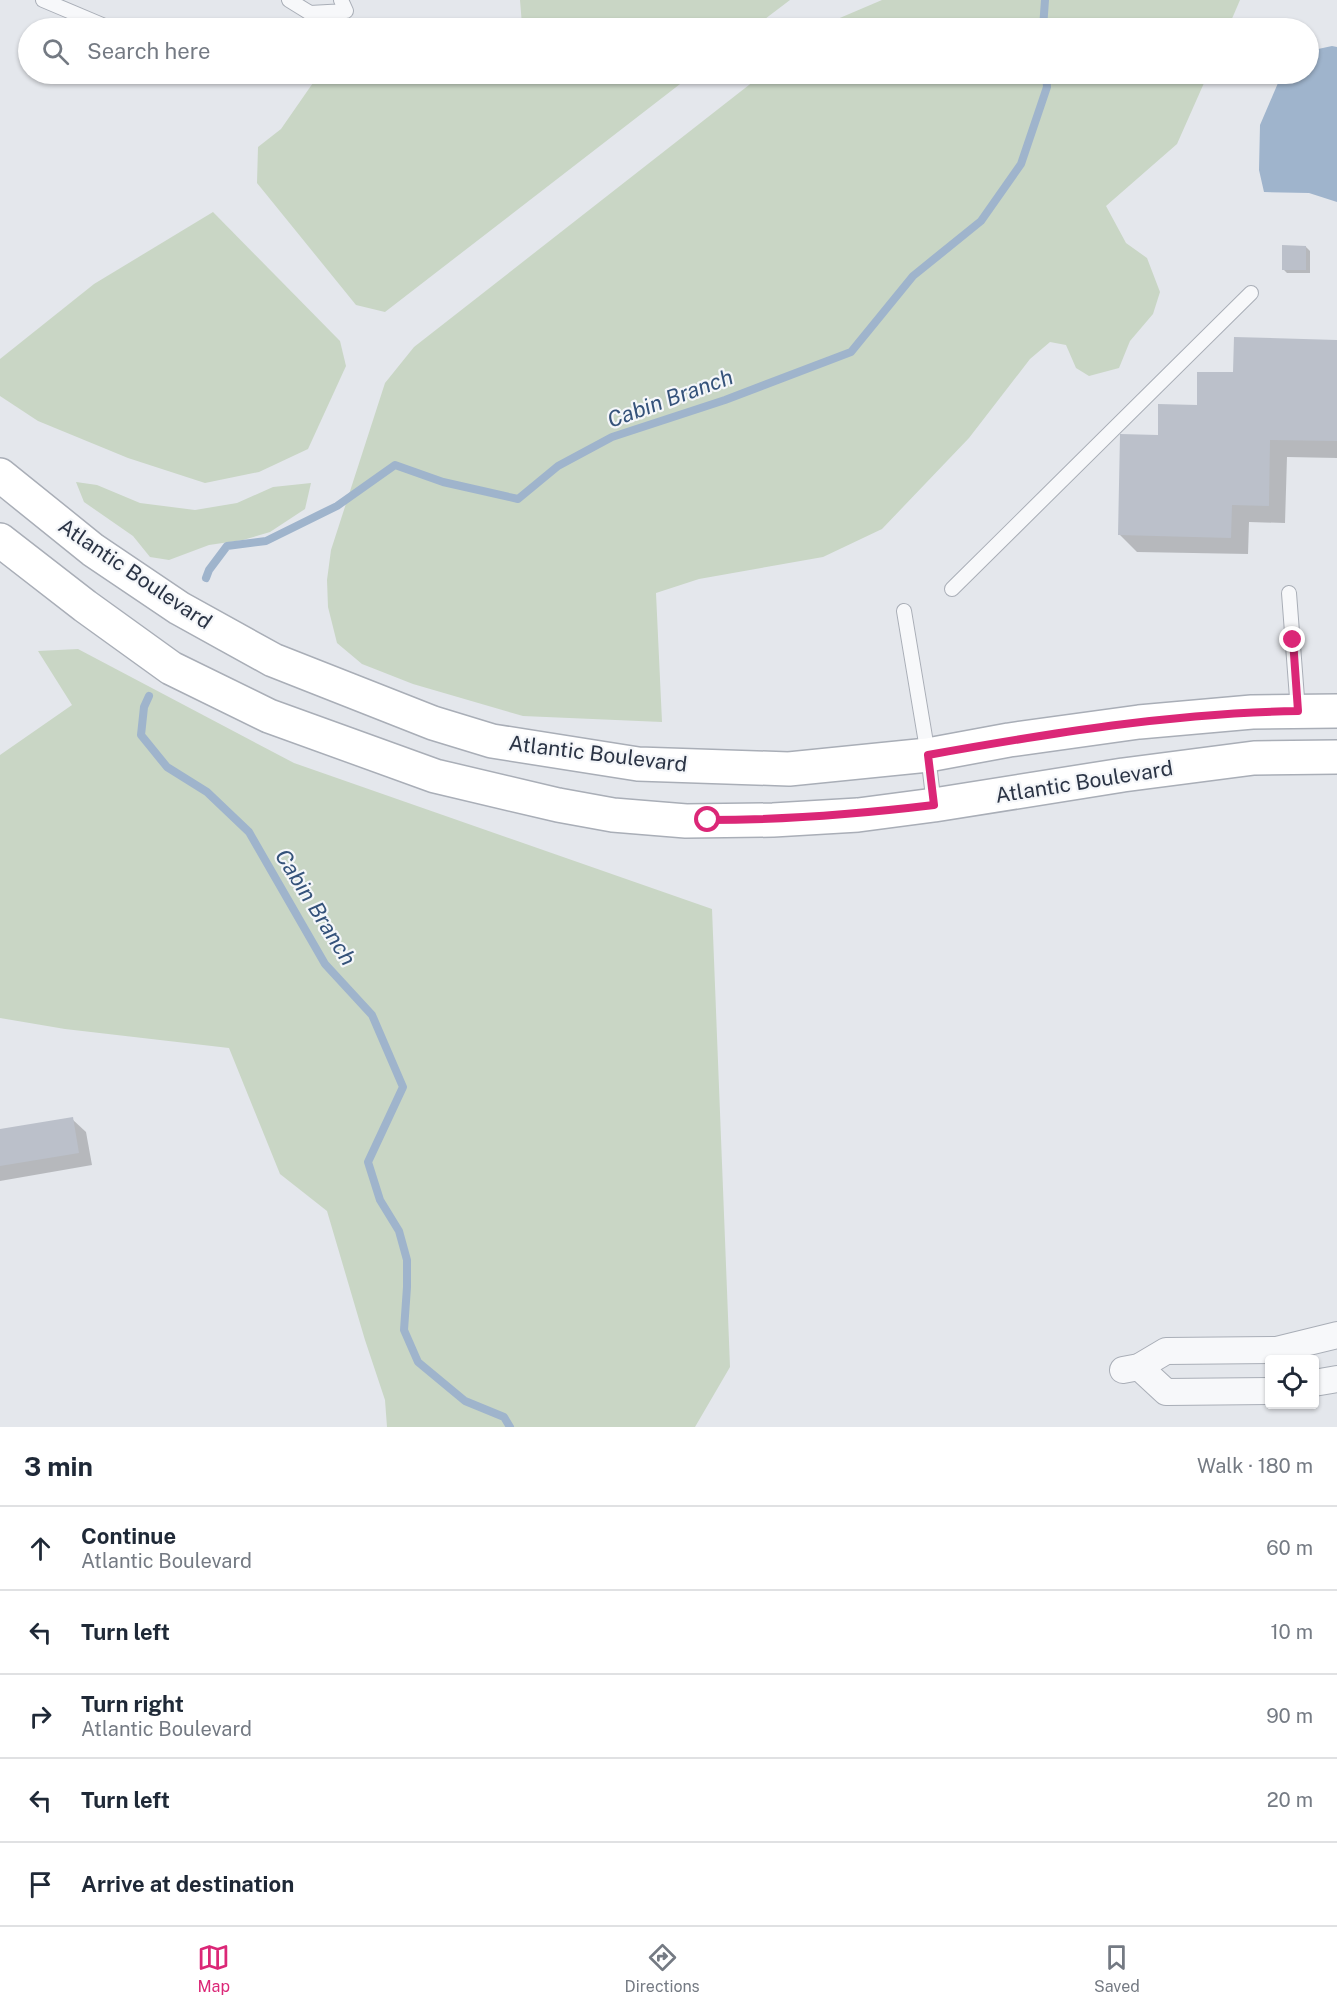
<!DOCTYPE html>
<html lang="en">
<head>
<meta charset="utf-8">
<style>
	body { margin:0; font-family:"Public Sans",sans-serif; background:#f2f2f3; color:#1f2937 }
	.controls { position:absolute; right:18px; bottom:18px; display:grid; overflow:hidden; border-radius:6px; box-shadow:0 2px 4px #0004 }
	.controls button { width:54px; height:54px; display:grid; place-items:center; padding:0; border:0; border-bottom:2px solid #e0e1e3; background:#fff; color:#1f2937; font:30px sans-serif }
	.stop { position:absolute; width:18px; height:18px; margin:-14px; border:4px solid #db2777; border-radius:50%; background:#fff }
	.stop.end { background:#db2777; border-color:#fff; box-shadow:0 2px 6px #0008 }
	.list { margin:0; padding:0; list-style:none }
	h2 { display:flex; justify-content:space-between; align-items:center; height:78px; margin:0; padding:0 24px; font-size:26px }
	h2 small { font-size:20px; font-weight:400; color:#747a83 }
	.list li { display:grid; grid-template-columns:39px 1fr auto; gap:18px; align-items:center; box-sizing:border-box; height:84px; padding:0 24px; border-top:2px solid #e0e1e3 }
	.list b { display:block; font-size:22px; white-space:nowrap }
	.list p { margin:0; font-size:20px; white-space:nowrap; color:#747a83 }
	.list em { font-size:20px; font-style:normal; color:#747a83 }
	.icon { flex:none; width:33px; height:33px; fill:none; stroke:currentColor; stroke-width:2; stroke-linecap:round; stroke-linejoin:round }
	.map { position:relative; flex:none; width:1337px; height:1427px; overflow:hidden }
	.search { position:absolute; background:#fff; box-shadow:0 2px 4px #0004; left:18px; right:18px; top:18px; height:66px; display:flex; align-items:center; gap:15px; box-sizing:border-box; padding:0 21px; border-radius:33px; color:#747a83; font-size:22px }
	.sheet { height:498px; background:#fff }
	nav { display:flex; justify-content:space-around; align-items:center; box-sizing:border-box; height:84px; border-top:2px solid #e0e1e3; background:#fff; font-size:16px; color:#747a83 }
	nav a { display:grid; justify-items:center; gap:3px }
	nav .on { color:#db2777 }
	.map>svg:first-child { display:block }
</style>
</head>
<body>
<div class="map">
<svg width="1337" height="1427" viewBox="0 0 1337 1427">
	<rect width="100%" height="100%" fill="#e4e7ec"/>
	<g fill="#c9d6c5">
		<path d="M520 0H790L753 28H520L522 25Z"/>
		<path d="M882 0H1240L1228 28H821L828 23Z"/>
		<path d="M343 74H693L385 312 356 305 257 183 258 147 281 129 315 80Z"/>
		<path d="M763 74H1208L1177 144 1106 206 1126 243 1147 258 1160 292 1153 314 1130 341 1119 368 1089 376 1076 368 1066 345 1050 342 1030 359 969 438 882 529 823 557 699 579 656 593 662 722 523 716 413 684 362 664 337 643 328 607 327 580 331 550 385 383 414 347Z"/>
		<path d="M213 212 340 341 346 366 308 449 259 472 205 483 128 458 38 421 0 396V359L94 284Z"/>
		<path d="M76 482 97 485 140 503 195 510 237 503 273 487 311 483 305 509 270 532 243 540 209 545 169 560 150 557 133 536 84 502Z"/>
		<path d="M78 649 294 763 712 909 730 1367 695 1427H387L385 1400 365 1340 327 1211 280 1174 229 1048 65 1029 0 1018V755L72 705 38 651Z"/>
	</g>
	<path fill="#9fb4cc" d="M1332 46 1337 47V202L1309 193 1264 192 1259 170 1260 125 1281 76 1283 74H1308L1309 51Z"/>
	<g fill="#0003">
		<path d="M1306 247 1310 251V273H1287L1283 269Z"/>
		<path d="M1337 341V458L1287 457 1285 523 1249 522 1248 554 1137 552 1120 535 1159 436 1198 406 1235 374Z"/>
		<path d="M72 1119 86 1132 92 1165 0 1181V1131Z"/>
	</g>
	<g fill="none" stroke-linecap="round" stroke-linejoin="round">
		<g stroke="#9fb4cc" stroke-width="8">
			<path d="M1043 28 1045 0"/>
			<path d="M206 578 209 570 227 546 266 541 337 506 395 465 443 482 518 499 558 466 612 437 725 400 851 352 913 276 981 221 1021 164 1047 87 1046 74"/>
			<path d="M149 696 144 707 141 735 167 767 207 792 249 832 325 964 372 1015 403 1087 368 1162 380 1200 399 1231 407 1260V1287L404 1330 418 1362 465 1401 504 1417 510 1427"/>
		</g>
	</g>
	<g fill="#bbc0ca">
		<path d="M1282 245 1306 246V270H1282Z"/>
		<path d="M1234 337 1337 340V441L1270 440 1269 506 1232 505 1231 538 1118 535 1120 434 1158 435V404L1197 405V372H1233Z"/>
		<path d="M73 1117 79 1153 0 1166V1129Z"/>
	</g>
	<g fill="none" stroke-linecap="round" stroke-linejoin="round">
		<g stroke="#a9aeb7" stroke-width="16">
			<g id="service">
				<path d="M43 0 107 27"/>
				<path d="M289 0 310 13 346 11 341 0"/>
				<path d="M952 589 1251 293"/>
				<path d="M1289 593 1298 711"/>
				<path d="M904 611 928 755 934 805"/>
			</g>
		</g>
		<g stroke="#a9aeb7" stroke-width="28">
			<g id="minor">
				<path d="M1139 1367 1166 1392 1270 1391"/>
				<path d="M1123 1370 1139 1367 1166 1351 1276 1350 1337 1335"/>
				<path d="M1314 1383 1337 1379"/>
			</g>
		</g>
		<g stroke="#a9aeb7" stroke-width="36">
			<g id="secondary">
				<path d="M0 475 93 550 179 608 273 660 433 723 492 741 638 764 789 769 928 755 1009 740 1139 722 1252 712 1337 711"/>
				<path d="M0 540 85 606 171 668 269 716 435 776 558 805 613 815 686 821 773 820 858 815 934 805 1123 775 1254 758 1337 757"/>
			</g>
		</g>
		<use href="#service" stroke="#f7f8fa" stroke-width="14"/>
		<use href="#minor" stroke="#f7f8fa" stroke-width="26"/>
		<use href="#secondary" stroke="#fff" stroke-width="33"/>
	</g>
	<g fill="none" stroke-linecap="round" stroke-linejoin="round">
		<path stroke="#db2777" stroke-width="8" d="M708 820C784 820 859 814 934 805L928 755C1051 733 1173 713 1298 711L1293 640"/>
	</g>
	<g text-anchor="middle" stroke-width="4.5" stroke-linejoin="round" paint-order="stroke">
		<g font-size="21" fill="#2b3445" stroke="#f4f6f9">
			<text transform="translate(135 574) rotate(34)" y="7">Atlantic Boulevard</text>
			<text transform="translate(598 754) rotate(7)" y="7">Atlantic Boulevard</text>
			<text transform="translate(1084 782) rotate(-9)" y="7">Atlantic Boulevard</text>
		</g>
		<g font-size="22" font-style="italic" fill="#34527a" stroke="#f4f6f9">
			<text transform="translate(670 398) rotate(-20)" y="8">Cabin Branch</text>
			<text transform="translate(316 907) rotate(58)" y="8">Cabin Branch</text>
		</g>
	</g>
</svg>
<div class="controls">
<button><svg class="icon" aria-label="locate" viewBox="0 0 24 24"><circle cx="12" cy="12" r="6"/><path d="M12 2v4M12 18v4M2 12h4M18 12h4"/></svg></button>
</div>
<div class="stop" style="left:708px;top:820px"></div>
<div class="stop end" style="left:1293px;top:640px"></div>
<div class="search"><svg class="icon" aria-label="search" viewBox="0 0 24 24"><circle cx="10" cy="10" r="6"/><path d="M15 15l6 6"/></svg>Search here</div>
</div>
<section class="sheet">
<h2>3 min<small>Walk · 180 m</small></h2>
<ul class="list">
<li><svg class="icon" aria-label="ahead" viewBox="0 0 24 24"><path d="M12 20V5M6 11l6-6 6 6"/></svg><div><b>Continue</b><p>Atlantic Boulevard</p></div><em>60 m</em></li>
<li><svg class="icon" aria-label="left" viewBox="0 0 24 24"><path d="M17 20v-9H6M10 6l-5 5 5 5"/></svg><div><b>Turn left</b></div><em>10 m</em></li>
<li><svg class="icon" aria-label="right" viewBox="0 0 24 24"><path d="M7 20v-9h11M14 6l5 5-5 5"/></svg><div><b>Turn right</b><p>Atlantic Boulevard</p></div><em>90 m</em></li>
<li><svg class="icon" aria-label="left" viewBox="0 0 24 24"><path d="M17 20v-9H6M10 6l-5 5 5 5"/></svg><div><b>Turn left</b></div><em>20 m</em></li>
<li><svg class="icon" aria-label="arrive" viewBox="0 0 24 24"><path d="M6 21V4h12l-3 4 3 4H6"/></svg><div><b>Arrive at destination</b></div></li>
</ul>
</section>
<nav>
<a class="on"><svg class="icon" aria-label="map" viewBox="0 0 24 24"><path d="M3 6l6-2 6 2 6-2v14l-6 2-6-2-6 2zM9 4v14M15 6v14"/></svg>Map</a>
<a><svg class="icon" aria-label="directions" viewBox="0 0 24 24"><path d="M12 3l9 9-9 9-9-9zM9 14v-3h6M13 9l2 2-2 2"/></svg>Directions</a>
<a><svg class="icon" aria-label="saved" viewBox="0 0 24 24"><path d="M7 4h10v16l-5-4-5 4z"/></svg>Saved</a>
</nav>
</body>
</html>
